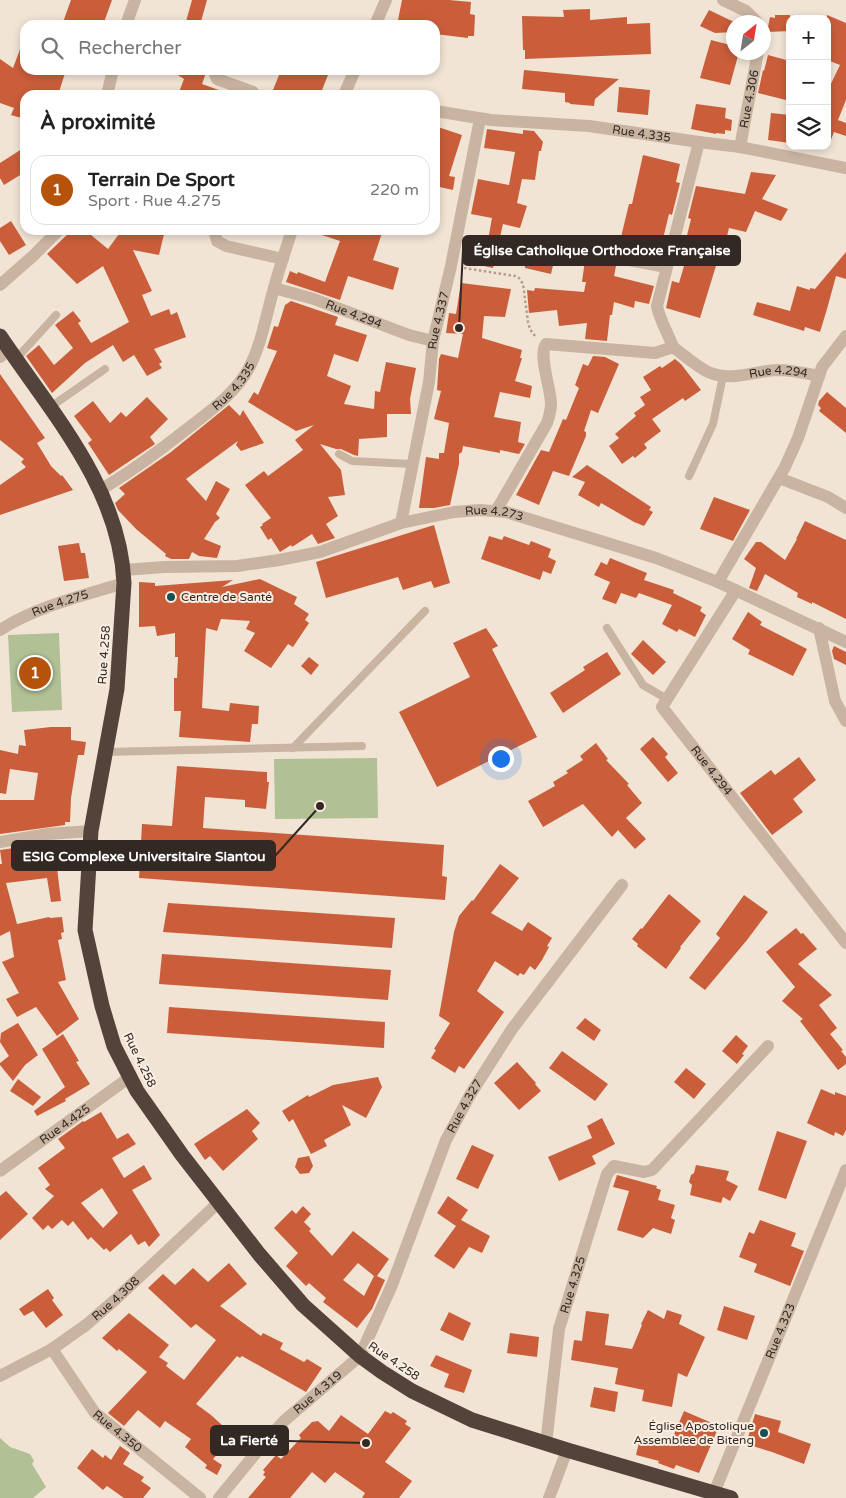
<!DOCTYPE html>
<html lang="fr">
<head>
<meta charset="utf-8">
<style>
	body { margin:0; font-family:"Varela Round",sans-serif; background:#f2f2f2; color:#222 }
	.controls { position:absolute; right:15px; top:15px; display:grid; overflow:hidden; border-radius:10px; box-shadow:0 2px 8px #0003 }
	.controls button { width:45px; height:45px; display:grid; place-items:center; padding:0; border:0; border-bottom:1px solid #e0e0e0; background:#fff; color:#222; font:25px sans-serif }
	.compass { position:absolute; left:726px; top:15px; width:45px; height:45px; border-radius:50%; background:#fff; box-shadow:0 2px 8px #0003; rotate:30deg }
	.you { position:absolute; left:500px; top:758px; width:18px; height:18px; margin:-12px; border:4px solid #fff; border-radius:50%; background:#1a73e8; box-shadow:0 0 0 8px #1a73e833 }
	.badge { display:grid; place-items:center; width:32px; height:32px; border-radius:50%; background:#b45309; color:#fff; font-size:16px; font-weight:700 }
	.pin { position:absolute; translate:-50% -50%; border:2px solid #fff; box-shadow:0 1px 5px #0006 }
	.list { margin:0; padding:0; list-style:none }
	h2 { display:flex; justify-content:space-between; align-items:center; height:65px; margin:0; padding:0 20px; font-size:21px }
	h2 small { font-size:16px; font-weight:400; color:#767676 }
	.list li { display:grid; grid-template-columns:32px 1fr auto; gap:15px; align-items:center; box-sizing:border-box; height:70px; margin:0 10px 10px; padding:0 10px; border:1px solid #e0e0e0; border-radius:15px }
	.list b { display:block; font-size:19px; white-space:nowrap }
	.list p { margin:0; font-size:16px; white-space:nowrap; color:#767676 }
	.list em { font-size:16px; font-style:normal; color:#767676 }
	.icon { flex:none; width:28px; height:28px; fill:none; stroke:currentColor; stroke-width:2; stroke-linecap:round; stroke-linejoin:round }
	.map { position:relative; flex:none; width:846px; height:1498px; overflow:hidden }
	.search { position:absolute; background:#fff; box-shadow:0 2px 8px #0003; left:20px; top:20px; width:420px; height:55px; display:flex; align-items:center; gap:12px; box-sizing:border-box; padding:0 18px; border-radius:15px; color:#767676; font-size:19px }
	.panel { position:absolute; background:#fff; box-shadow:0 2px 8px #0003; left:20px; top:90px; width:420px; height:145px; border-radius:15px }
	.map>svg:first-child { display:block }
</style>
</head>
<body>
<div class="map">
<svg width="846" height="1498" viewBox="0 0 846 1498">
	<rect width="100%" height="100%" fill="#f1e4d5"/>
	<g fill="#b1c095">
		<path d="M59 633 62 710 12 712 8 635Z"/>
		<path d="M377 758 378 818 275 819 274 759Z"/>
		<path d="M0 1438 10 1447 30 1454 34 1461 32 1464 46 1487 33 1498H0Z"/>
	</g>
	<g fill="#ca5e3b" fill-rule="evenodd">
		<path d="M71 0H112L103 25H62Z"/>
		<path d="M192 0H207L200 25H185Z"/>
		<path d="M402 0H449L471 2 470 14 475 15 474 36H468V38L435 34V25H397Z"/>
		<path d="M590 9V20L627 17V24L650 23 651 54 525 59V50H523L522 16 564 17 563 10Z"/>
		<path d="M709 10 734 22V32L715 33 700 26Z"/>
		<path d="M775 15H790V31L767 32 770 17 775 18Z"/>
		<path d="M827 15 846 23V100L838 120 846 123V136L834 132 828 147 827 92 840 65 827 60Z"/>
		<path d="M24 39 25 70H66L58 95H25V119L11 115 14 108 0 103V59L13 68Z"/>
		<path d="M711 40 734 46V52H739L730 85 700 78Z"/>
		<path d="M768 55 790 61V101L758 93 763 70 764 71Z"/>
		<path d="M170 70H207L202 84 227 93V95H178L184 79Z"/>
		<path d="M281 70H330L320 95H271Z"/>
		<path d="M524 70 619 79 595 99 594 106 570 104V103L565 102V93L522 89Z"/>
		<path d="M619 87 650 90 648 115 617 112Z"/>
		<path d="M696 104 726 108 725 118 732 120 731 131 725 130V134L716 133V134L691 129Z"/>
		<path d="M771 113 790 115V143L768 140Z"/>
		<path d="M438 127 462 135 449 176 455 177 453 190 435 186 437 167 435 166V135Z"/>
		<path d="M487 129 523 134V130L534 131 543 142 541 151H539L535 180 522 179 517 203 527 206 520 228 503 224 493 268 470 263 473 250H475L478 238 488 240 492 218 471 214 478 179 509 185 515 152 484 148Z"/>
		<path d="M25 147V172L4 185 0 178V163Z"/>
		<path d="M643 155 680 164 676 182 680 183 672 215 669 214 661 247 621 237 629 204H632Z"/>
		<path d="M751 172 776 175 762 199 788 209 781 221 755 211 746 232 729 228 722 257 719 256 700 318 666 308 672 281 679 283 689 249 684 248 691 219 688 218 696 186 745 194Z"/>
		<path d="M11 221 26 245 9 255 0 241V228Z"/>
		<path d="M72 230H85L108 249 122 230H165L159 255 133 250 152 291 142 295 151 316 169 309 171 315 177 312 186 337 154 349 162 362 159 364 162 368 147 376 134 355 123 362 113 345 85 363 52 393 26 356 39 345 54 365 73 348 55 325 73 311 81 321 78 323 91 343 129 322 103 266 77 284 47 254Z"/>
		<path d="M313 230H383L373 260 399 268 393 290 348 276 340 300 286 282 290 271 297 274 298 272 325 282 340 241 313 232Z"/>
		<path d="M527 242 557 248 551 274 525 268 524 258Z"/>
		<path d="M846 252V279L836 276 827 309 820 332 805 327 804 331 753 315 757 302 790 311 797 286 810 290V288L815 289Z"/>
		<path d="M585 260 616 266 614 276 654 286 649 304 635 301 634 308 614 302 612 315H610L607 341 585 339 587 323 559 326 557 310 529 313 527 290 534 291 535 288 584 292 586 282H582Z"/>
		<path d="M461 283 511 289 505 317 484 316 482 338 522 350 520 358H522L515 381 532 386 530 398 500 392 494 417 521 422 518 442 525 444 519 454 500 450V453L463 446 462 452 459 454V464L450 505 434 508H419L426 457 439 459V453H444L449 423 434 419 441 391 437 390 439 359 441 354 458 358 463 334 446 333 449 313 456 314Z"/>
		<path d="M291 301 338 317 335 325 367 335 358 362 334 354 327 376 351 386 344 404 374 409 375 391 380 392 386 362 416 368 410 399 411 414H387V437L359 439 358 456 354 455 341 449H336L320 444 341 470 345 495 328 497 338 516 326 524 335 538 318 544 312 534 292 547 291 545 280 552 271 538 268 540 260 527 263 525 262 524 271 518 245 485 264 471 268 476 303 450 295 440 314 425 296 431 248 402 254 392 258 395 277 351 267 348 274 326 278 327 285 305Z"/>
		<path d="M593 356 605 357 619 364 598 413 591 410 584 431 586 432V436L569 476 553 471 539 505 516 495 541 450 549 452 563 419 566 420 579 388 575 385 583 364 588 366Z"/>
		<path d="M675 359 681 364 701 390 685 401 683 398 652 419 661 431 644 444 647 448 635 458 633 456 622 464 609 446 619 438 615 434 636 416 634 413 645 405 640 397 651 390 643 377 660 366 662 368Z"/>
		<path d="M0 374 45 438 37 443 51 466 61 476 62 475 73 490 0 515V485L26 467 21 462 24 459 0 440Z"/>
		<path d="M827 392 846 408V433L819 411 821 408 818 405 819 401Z"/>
		<path d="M147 397 168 419 150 437 155 444 109 475 88 443 92 440 74 416 93 401 110 423 121 412 126 417Z"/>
		<path d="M229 405 240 416 243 410 264 443 241 451 236 445 238 441 186 479 206 501 216 481 230 489 216 514 220 518 215 522 204 539 221 546 217 558 199 556 192 552 189 559H171L165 556 166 554 136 529 118 510 115 503 125 494 119 488 171 452Z"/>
		<path d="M587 465 651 507 649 510 653 512 644 526 634 522 601 503 599 507 578 495 585 482 572 477Z"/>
		<path d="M714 497 750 510 733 541 700 529Z"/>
		<path d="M805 521 846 540V619L812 602V604L797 597 798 593 765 574 757 591 749 588 756 568 744 559 756 542H761L785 560 797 539H796Z"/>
		<path d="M434 525 450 583 434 588 431 581 403 590 398 577 326 598 316 562Z"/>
		<path d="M489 536 502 540 504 536 529 545 531 541 551 549 548 557 556 561 551 574 543 571 540 580 481 559Z"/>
		<path d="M79 543 81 553H85L89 578 64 581 58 546Z"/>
		<path d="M610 558 647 573 644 580 674 590 673 593 702 607 700 611 706 615 695 637 679 629 677 632 662 624 672 605 639 593 636 598 621 593 616 604 602 599 610 582 594 575 601 562 607 565Z"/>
		<path d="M260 579 297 597 294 604 309 614 305 620 309 623 293 647 288 644 271 668 244 651 255 633 246 629 250 621 221 619 217 631 206 628 202 708 229 711 230 703 259 706 258 724H252L250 742 179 737 181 711H174V678H177L178 657H175V633L157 636 155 626 139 627V582L155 583V586L233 580 222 587Z"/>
		<path d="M748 612 762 622 760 625 807 649 793 676 748 654 750 650 732 639Z"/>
		<path d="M486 628 498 646 492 649 537 737 437 787 399 712 470 677 453 643Z"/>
		<path d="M643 640 666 662 653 675 631 654Z"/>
		<path d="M834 646 846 652V665L834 659 832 651Z"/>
		<path d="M607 652 621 674 563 713 550 693 585 670 583 667Z"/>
		<path d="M309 657 319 665 311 675 301 666Z"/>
		<path d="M51 727H71V740L86 742 84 755H78L71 798 70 822H65V825L0 834V800H34L38 773 10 769 6 794 0 793V750L18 754 19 745 26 746 24 730Z"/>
		<path d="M653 737 668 754 665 757 678 773 668 782 640 749Z"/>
		<path d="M596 743 608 759 606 760 629 784 627 785 642 803 626 818 646 839 635 849 618 830 612 837 583 804 543 827 528 801 555 786 553 782 568 773 566 771 583 760 580 756Z"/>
		<path d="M799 757 816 780 793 799 803 812 772 835 740 793 771 770 775 775Z"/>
		<path d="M177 766 267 772V782H269L266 809 245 807V800L205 797 203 828 444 845 442 876 447 877 445 900 139 878 142 824 172 826Z"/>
		<path d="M62 841 63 850 55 851 61 901 51 902 47 878 6 883 17 924 49 917 50 918 62 917 64 932 61 933 62 939 58 940 66 980 58 982 79 1019 57 1036 36 1007 17 1017 6 999 19 993 2 962 14 957 10 931 0 936V864H2L0 850Z"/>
		<path d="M500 864 519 878 491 913 522 931 528 922 552 938 547 946 549 947 542 960 535 970 530 966 524 975 520 973 518 976 495 961 477 991 504 1012 464 1069 459 1066 455 1073 431 1058 436 1050 434 1049 450 1023 439 1016 454 932 459 916 472 900 473 901Z"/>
		<path d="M669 894 701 921 680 947 681 948 666 969 637 946 638 944 632 939 641 928 642 929Z"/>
		<path d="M744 895 768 912 747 940 705 990 689 978 720 938 716 934Z"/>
		<path d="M168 903 395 918 392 948 163 932Z"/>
		<path d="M796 928 801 934 803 933 817 949 798 964 832 995 819 1005 837 1028 830 1034 843 1050 841 1051 846 1057V1064L838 1070 800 1021 803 1019 782 1001 795 987 766 952Z"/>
		<path d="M162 954 391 970 388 1000 159 984Z"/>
		<path d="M169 1007 385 1022 384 1048 167 1033Z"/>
		<path d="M585 1018 601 1030 594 1041 576 1028Z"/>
		<path d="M18 1023 38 1055 25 1065 13 1081 0 1065V1063L9 1056 0 1042 1 1033Z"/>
		<path d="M63 1034 79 1061 76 1062 90 1084 65 1099 66 1101 37 1116 34 1111 65 1087 42 1049Z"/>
		<path d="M736 1035 748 1046 742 1054 744 1055 737 1064 722 1051Z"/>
		<path d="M562 1051 608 1084 595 1101 549 1068Z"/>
		<path d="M517 1062 536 1083 535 1084 541 1091 519 1110 494 1083Z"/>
		<path d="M686 1068 706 1084 694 1099 674 1082Z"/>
		<path d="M378 1077 382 1087 366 1118 342 1105 351 1125 324 1140 327 1146 311 1154 293 1119 289 1122 282 1111 308 1095 309 1097 333 1085Z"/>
		<path d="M18 1079 41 1097 33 1106 10 1091Z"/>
		<path d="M821 1089 835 1095V1092L846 1096V1130L843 1136 835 1132 834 1136 807 1123Z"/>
		<path d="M247 1109 260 1123 252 1131 258 1139 223 1171 210 1156 205 1160 194 1144Z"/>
		<path d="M101 1112 117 1139 128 1133 136 1144 112 1158 124 1178 144 1165 152 1179 132 1190 160 1235 149 1247 145 1241 138 1245 131 1234 110 1252 106 1248 104 1250 91 1237 88 1240 73 1221 68 1226 62 1220 52 1229 48 1225 43 1230 32 1218 54 1196 45 1189 50 1185 38 1168 65 1148 58 1139 83 1121 84 1122ZM102 1188 118 1213 103 1228 81 1203Z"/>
		<path d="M602 1118 615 1144 592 1156 596 1164 559 1181 548 1157 592 1138 587 1126Z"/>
		<path d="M777 1131 807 1141 786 1199 758 1190Z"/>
		<path d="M472 1145 494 1155 478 1189 456 1179Z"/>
		<path d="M309 1156 313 1166 309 1173 300 1174 295 1167 298 1158Z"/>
		<path d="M696 1165 729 1171 726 1180 738 1186 730 1201 723 1197 721 1203 690 1195 692 1185 689 1182 691 1175 694 1173Z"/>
		<path d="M617 1175 657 1186 656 1188 661 1190 658 1200 675 1205 671 1218 675 1220 671 1234 653 1228 643 1238 617 1230 629 1191 613 1187Z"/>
		<path d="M6 1191 28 1214 0 1240V1196Z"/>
		<path d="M448 1196 468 1210 461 1220 490 1236 482 1253 469 1247 454 1269 434 1256 456 1226 437 1213Z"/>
		<path d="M303 1206 311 1214 304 1222 311 1229 309 1231 332 1256 353 1231 389 1259 377 1276 385 1280 372 1309 357 1328 323 1302 326 1298 309 1283 306 1286 286 1266 298 1253 274 1228 292 1210 296 1214ZM358 1263 374 1276 364 1296 343 1280Z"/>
		<path d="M760 1220 796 1233 791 1246 804 1251 790 1286 754 1272 757 1264 739 1257 749 1232 754 1234Z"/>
		<path d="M229 1263 247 1284 220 1306 261 1336 263 1333 283 1343 280 1349 304 1362 307 1359 322 1368 306 1392 242 1356 240 1358 237 1356 196 1404 211 1415 234 1436 213 1459 222 1465 217 1475 205 1468 207 1465 185 1447 191 1439 165 1421 160 1428 138 1410 124 1426 108 1413 147 1372 119 1349 117 1351 102 1338 129 1313 169 1345 159 1357 168 1363 166 1366 184 1380 216 1340 196 1324 191 1328 148 1288 163 1274 175 1285 193 1268 208 1282Z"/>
		<path d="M48 1289 54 1298 52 1300 63 1315 46 1328 33 1311 24 1316 19 1309Z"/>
		<path d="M724 1306 755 1316 747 1340 717 1330Z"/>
		<path d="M648 1310 664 1319 667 1310 682 1315 679 1324 705 1337 687 1377 678 1373 672 1407 642 1401 644 1390 615 1384 618 1368 571 1360 574 1340 582 1341 586 1311 609 1314 605 1345 632 1349 642 1325 641 1324Z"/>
		<path d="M449 1312 471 1323 463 1341 440 1330Z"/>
		<path d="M510 1333 539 1337 537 1357 507 1353Z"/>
		<path d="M436 1355 472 1370 464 1393 444 1387 449 1374 430 1366Z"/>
		<path d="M594 1387 618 1392 615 1412 590 1407Z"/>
		<path d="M385 1411 391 1414 393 1412 407 1421 405 1424 411 1428 385 1462 412 1481 399 1498H362L365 1493 335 1472 325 1483 312 1472 290 1498H248L266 1477 263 1475 265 1472 263 1470 276 1455 281 1459 301 1438 299 1435 312 1422 318 1421 329 1431 341 1415 368 1434Z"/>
		<path d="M684 1411 719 1426 699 1473 676 1465 674 1469 658 1463 659 1461 636 1455 640 1438 665 1444 667 1437 672 1439Z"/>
		<path d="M755 1414 781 1421 778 1432 811 1444 804 1464 772 1452 746 1444Z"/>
		<path d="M120 1446 130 1453 123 1464 144 1477 141 1481 151 1488 143 1498H124L107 1486 103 1490 77 1468 92 1449 103 1458 105 1455 111 1460Z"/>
	</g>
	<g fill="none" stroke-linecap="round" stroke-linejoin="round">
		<path stroke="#b59d8c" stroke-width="2.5" stroke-dasharray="2.5 2.5" stroke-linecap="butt" d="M464 268 515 276 519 278 523 284 528 322 530 329 535 336"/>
		<g stroke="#c9b4a1" stroke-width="8">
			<path d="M16 359 56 315"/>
			<path d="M49 408 105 369"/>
			<path d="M339 454 352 461 411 464"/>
			<path d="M689 476 713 424 723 376"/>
			<path d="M607 628 643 685 667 699"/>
			<path d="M293 748 425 611"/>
			<path d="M105 752 362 746"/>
		</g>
		<g stroke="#c9b4a1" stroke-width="12">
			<path d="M723 0 746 11 757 22"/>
			<path d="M126 25 135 0"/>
			<path d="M375 25 386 0"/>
			<path d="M215 70V74L217 79 253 92 255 95"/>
			<path d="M107 95 113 70"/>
			<path d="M344 95 355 70"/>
			<path id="s1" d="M435 111 491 120 589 126 699 142 740 147 846 168"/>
			<path id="s2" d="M740 147 758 52"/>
			<path d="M214 230 217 241 226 246 283 259"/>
			<path d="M571 249 666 267"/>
			<path d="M0 285 33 256 59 230"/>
			<path id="s3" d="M274 288 314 299 409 335 433 341"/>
			<path d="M673 347C668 333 660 321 657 306L699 142"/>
			<path d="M0 357 9 349"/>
			<path d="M819 376 822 367 846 336"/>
			<path d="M779 478 828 497 846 508"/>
			<path id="s4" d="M100 490C131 472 159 451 187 429 210 411 235 394 249 368 262 343 266 315 274 288 279 269 286 249 292 230"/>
			<path id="s5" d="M496 511 547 423C549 417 551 410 551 404 551 389 538 355 546 344L655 353 673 347C684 355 696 366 708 372 731 382 754 371 777 370 792 370 805 373 819 376L798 438 785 467 718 582"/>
			<path id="s6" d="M401 523 429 382 433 341 451 266 480 119"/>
			<path id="s7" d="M124 570 164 567 237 566 279 560 320 552 401 523 454 512 480 510 506 512 656 558 718 582 846 642"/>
			<path id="s8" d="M736 590 662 707 846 943"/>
			<path d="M819 628 835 701 846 721"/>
			<path id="s9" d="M0 630C38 606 82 596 124 583"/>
			<path d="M0 842 48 834 91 831"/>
			<path id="s10" d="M0 1171 130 1077"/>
			<path id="s11" d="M52 1349 95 1413 200 1498"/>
			<path id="s12" d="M0 1376 52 1349 86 1325 116 1299 219 1202"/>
			<path id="s13" d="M546 1444 559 1329 607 1174 614 1166 644 1172 652 1170 768 1046"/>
			<path id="s14" d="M714 1493 846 1170"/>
			<path id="s15" d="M219 1498 268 1438 284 1421 360 1356 392 1285 446 1140 470 1095 512 1029 622 885"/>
			<path d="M549 1498 567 1450"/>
		</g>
		<path stroke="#54433b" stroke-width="15" d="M0 336C51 412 120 488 124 583L117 689 91 831 85 930 102 1006 114 1046 137 1091 182 1155 259 1254 303 1305 360 1356 382 1372 412 1391 472 1420 567 1450 731 1498"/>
	</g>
	<g fill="#195155" stroke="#f9eee1" stroke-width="2">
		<circle cx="171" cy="597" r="5"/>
		<circle cx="764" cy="1433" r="5"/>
	</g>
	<g text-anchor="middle" stroke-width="4" stroke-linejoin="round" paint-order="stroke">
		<g font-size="12" fill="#332924" stroke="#f9eee1">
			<text dy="4" stroke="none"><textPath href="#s2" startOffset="49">Rue 4.306</textPath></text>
			<text dy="4" stroke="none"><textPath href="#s1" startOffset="208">Rue 4.335</textPath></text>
			<text dy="4" stroke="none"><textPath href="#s3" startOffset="84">Rue 4.294</textPath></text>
			<text dy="4" stroke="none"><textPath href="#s6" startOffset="206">Rue 4.337</textPath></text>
			<text dy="4" stroke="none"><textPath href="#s5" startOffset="425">Rue 4.294</textPath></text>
			<text dy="4" stroke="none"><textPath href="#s4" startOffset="170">Rue 4.335</textPath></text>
			<text dy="4" stroke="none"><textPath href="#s7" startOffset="378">Rue 4.273</textPath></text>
			<text dy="4" stroke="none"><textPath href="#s9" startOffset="66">Rue 4.275</textPath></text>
			<text transform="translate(104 655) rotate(-86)" y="4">Rue 4.258</text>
			<text dy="4" stroke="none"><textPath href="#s8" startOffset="219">Rue 4.294</textPath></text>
			<text transform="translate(140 1060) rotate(64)" y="4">Rue 4.258</text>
			<text dy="4" stroke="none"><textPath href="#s15" startOffset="472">Rue 4.327</textPath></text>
			<text dy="4" stroke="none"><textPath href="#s10" startOffset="80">Rue 4.425</textPath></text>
			<text dy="4" stroke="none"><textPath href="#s13" startOffset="162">Rue 4.325</textPath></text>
			<text dy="4" stroke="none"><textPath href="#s12" startOffset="140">Rue 4.308</textPath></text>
			<text dy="4" stroke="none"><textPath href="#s14" startOffset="175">Rue 4.323</textPath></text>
			<text transform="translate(394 1361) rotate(34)" y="4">Rue 4.258</text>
			<text dy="4" stroke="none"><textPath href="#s15" startOffset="145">Rue 4.319</textPath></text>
			<text dy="4" stroke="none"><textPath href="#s11" startOffset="106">Rue 4.350</textPath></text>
		</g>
		<g font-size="12" fill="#332924" stroke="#f9eee1" text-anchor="start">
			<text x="181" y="601">Centre de Santé</text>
			<text x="754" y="1430" text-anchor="end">Église Apostolique<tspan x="754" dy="14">Assemblee de Biteng</tspan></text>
		</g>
	</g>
	<path fill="none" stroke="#332924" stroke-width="2" d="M459 328L463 250M320 806L275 856M366 1443L288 1441"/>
	<g fill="#332924" stroke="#f9eee1" stroke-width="2">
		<circle cx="459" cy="328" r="5"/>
		<circle cx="320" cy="806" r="5"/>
		<circle cx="366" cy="1443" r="5"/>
	</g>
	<g fill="#332924" stroke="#332924" stroke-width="2">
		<rect x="463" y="236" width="277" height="29" rx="5"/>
		<rect x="12" y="841" width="263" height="29" rx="5"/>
		<rect x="211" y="1426" width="77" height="29" rx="5"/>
	</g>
	<g font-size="14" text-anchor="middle" font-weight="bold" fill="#fff">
		<text x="602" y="255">Église Catholique Orthodoxe Française</text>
		<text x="144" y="861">ESIG Complexe Universitaire Siantou</text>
		<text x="249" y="1445">La Fierté</text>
	</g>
</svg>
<div class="controls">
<button>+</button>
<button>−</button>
<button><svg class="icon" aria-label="layers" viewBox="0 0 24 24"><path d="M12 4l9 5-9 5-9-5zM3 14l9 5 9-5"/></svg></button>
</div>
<svg class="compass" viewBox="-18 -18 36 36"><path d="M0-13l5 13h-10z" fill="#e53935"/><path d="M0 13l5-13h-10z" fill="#767676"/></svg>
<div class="you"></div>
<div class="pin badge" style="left:35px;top:673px">1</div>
<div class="search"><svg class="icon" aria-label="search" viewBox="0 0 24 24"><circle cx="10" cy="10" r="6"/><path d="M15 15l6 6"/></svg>Rechercher</div>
<section class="panel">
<h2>À proximité<small></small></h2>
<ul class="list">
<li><span class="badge">1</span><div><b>Terrain De Sport</b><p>Sport · Rue 4.275</p></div><em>220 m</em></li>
</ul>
</section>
</div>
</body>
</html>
